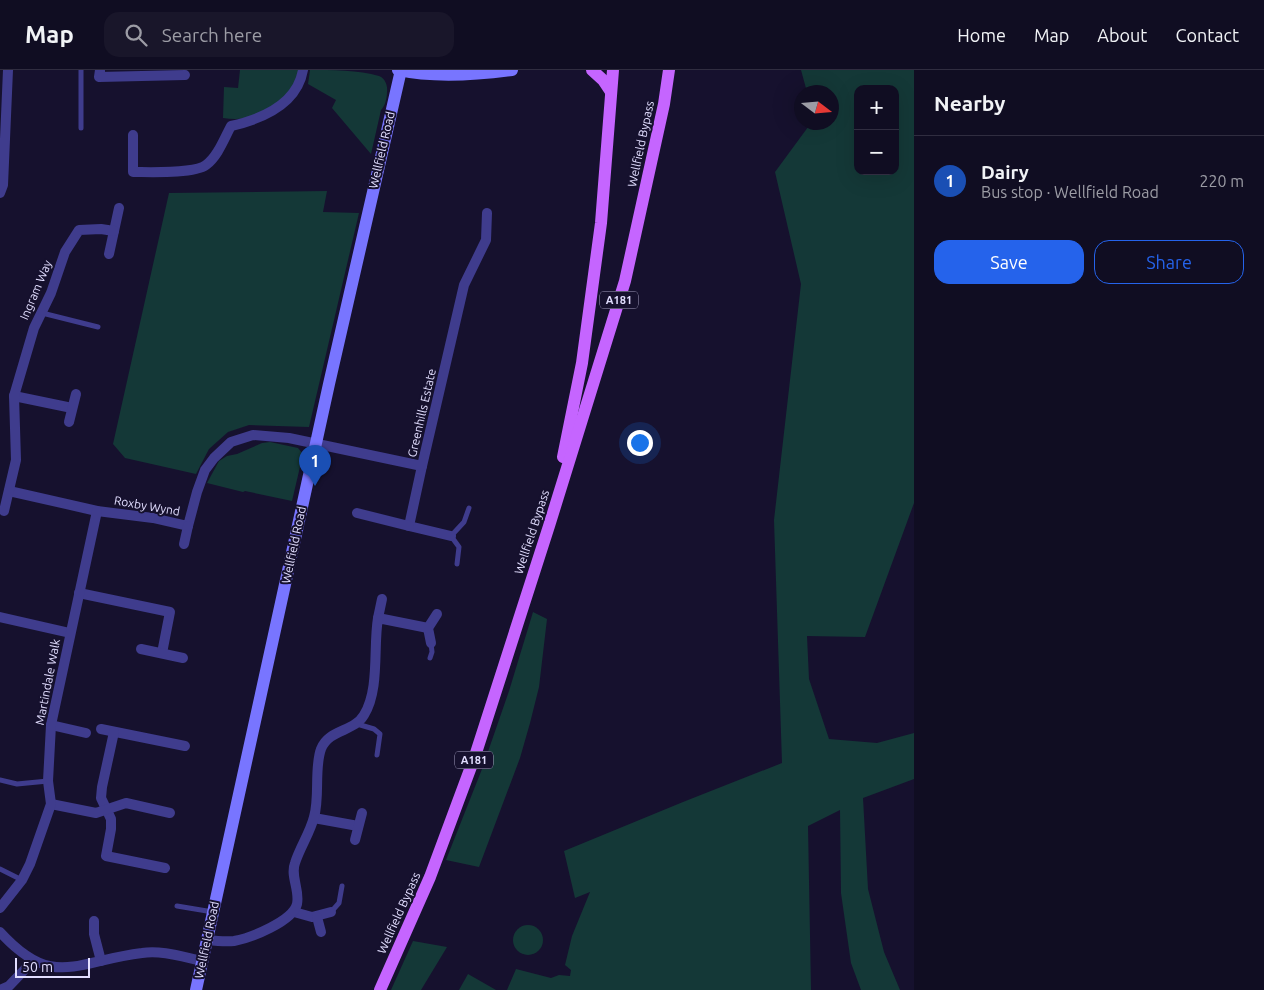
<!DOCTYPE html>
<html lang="en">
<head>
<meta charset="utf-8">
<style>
	body { margin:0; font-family:Ubuntu,sans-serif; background:#19162a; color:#f1f3f6 }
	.controls { position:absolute; right:15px; top:15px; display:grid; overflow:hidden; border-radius:10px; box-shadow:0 5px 20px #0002 }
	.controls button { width:45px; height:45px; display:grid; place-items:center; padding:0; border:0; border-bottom:1px solid #302d40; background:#100d22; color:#f1f3f6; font:25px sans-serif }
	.compass { position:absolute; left:794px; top:15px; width:45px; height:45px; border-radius:50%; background:#100d22; box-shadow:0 5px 20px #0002; rotate:106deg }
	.scale { position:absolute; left:15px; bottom:12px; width:75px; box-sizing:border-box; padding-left:5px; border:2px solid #e2deff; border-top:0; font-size:14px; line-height:18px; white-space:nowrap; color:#e2deff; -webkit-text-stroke:4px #16112e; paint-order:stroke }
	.you { position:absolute; left:639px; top:372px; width:18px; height:18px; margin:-12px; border:4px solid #fff; border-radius:50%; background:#1a73e8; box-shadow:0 0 0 8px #1a73e833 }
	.badge { display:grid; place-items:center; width:32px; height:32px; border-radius:50%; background:#2563eb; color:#fff; font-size:16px; font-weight:700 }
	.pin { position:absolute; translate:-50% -41px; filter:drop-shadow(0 1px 2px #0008) }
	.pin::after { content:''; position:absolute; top:26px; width:18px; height:15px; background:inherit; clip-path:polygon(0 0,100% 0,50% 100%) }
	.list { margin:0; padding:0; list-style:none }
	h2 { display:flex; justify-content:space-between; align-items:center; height:65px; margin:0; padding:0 20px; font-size:21px }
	h2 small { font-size:16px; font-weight:400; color:#9c9ca5 }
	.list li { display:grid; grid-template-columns:32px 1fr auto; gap:15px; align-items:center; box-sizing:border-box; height:90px; padding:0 20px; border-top:1px solid #302d40 }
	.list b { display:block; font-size:19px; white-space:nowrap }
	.list p { margin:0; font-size:16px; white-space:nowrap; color:#9c9ca5 }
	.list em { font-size:16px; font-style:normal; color:#9c9ca5 }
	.actions { display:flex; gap:10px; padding:15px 20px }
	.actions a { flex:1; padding:11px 0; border:1px solid #2563eb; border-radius:15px; text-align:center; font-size:18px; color:#2563eb }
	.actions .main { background:#2563eb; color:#fff }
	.icon { flex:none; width:28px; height:28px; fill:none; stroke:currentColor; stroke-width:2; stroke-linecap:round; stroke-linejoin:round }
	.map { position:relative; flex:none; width:914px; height:920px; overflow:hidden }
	header { display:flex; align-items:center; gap:30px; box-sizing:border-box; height:70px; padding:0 25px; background:#100d22; border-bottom:1px solid #302d40 }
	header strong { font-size:24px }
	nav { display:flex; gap:28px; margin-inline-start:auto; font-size:18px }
	.search { width:350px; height:45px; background:#19162a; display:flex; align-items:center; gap:12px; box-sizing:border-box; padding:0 18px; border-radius:15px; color:#9c9ca5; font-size:19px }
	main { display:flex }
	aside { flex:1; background:#100d22 }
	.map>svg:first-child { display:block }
</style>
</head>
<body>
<header>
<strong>Map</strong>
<div class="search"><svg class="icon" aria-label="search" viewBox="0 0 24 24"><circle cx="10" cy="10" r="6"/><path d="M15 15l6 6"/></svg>Search here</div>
<nav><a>Home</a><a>Map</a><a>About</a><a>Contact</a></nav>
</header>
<main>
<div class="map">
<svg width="914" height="920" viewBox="0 0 914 920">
	<rect width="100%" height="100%" fill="#16112e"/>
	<g fill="#143837" fill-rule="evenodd">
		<path d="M240 0H299C297 7 295 17 290 22 272 43 250 52 223 48L224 17 238 18Z"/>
		<path d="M310 0C331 0 359 0 379 6 385 8 388 16 387 22 387 28 385 36 381 40L371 84 332 38 336 30 308 14Z"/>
		<path d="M801 0H914V433L865 567 807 566 809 609 829 669 877 673 914 663V709L863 728 868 819 884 882 900 920H861L851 893 841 823 840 740 808 756 811 920H507L516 899 551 908 559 905 570 906 571 900 565 895 572 866 590 822 575 828 564 781 683 732 782 693 774 450 801 214 775 102 811 53 832 52V22H807ZM858 19H895V101H858Z"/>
		<path d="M327 121 323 142 359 143 309 357 249 355 228 362 209 379 196 404 125 388 113 374 169 123Z"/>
		<path d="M270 372 298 378 303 384 292 431 245 421 243 422 207 413 219 391 227 386 237 384 262 373Z"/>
		<path d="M533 542 547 549 539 617 530 653 520 688 479 797 446 790 482 699 509 621Z"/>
		<circle cx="528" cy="870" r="15"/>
		<path d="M413 871 447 877 421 920H391Z"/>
		<path d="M468 904 496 920H459Z"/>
	</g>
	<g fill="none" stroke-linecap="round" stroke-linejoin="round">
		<g stroke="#3f3c8d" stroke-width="5">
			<path d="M81 58V0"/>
			<path d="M42 243 98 257"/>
			<path d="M457 494 459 477 451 466 464 452 469 438"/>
			<path d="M430 588 432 582 431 573"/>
			<path d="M357 654 374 659 380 664 377 685"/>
			<path d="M0 710 17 714 48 711"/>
			<path d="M0 799 22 810"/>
			<path d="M177 836 213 842"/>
			<path d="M331 842 339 833 342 816"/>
		</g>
		<g stroke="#3f3c8d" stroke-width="10">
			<path d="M100 0 99 7 185 5"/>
			<path d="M133 65V102C150 102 194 104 206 95 218 86 224 69 231 56 262 49 297 34 303 0"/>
			<path d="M0 123 3 115 8 0"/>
			<path d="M109 184 119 138"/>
			<path d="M14 326 72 338"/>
			<path d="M69 352 76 324"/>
			<path d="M422 396 409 456 451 466"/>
			<path d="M9 421 97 441 153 448 188 456 197 422 205 400 214 388 231 372 253 365 289 368 422 396 464 215 486 170 487 143"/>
			<path d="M4 441 16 390 14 326 34 258 51 223 65 182 79 160 101 159 114 161"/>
			<path d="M357 443 409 456"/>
			<path d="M184 474 188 456"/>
			<path d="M79 523 170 542 162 583"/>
			<path d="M0 547 70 563"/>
			<path d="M378 548 382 529"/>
			<path d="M431 573 428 558 437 544"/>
			<path d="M141 579 183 588"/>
			<path d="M51 655 86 663"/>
			<path d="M101 659 185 676"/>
			<path d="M114 662 102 717 101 728 111 749V759L106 786 165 798"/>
			<path d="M51 734 96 743 126 733 170 743"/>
			<path d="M314 748 358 756"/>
			<path d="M355 770 362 743"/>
			<path d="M0 838 22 810 30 794 51 734 48 711 51 655 97 441"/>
			<path d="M294 842 312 847 331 842"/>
			<path d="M317 847 321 862"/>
			<path d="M94 851V864L101 891"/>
			<path d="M0 862C53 920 75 891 142 883 162 880 183 887 203 891"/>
			<path d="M207 870C216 871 225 872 234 871 251 868 293 851 297 834 300 820 290 806 295 793 300 777 310 763 314 747 320 727 314 698 321 679 329 659 354 662 364 645 380 619 373 577 378 548L428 558"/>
			<path d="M0 920 9 916 30 894"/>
		</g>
		<g stroke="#7875ff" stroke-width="12">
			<path d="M398 0C435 8 475 5 512 0"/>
			<path d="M196 920 329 314 401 0"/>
		</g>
		<g stroke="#c565ff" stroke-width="12">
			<path d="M592 0 603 10 611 22"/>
			<path d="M563 387 582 293 601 153 613 0"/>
			<path d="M380 920 430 807 475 686 549 456 625 211 664 34 669 0"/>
		</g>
	</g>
	<g text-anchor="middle" stroke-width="4" stroke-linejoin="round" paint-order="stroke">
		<g fill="#16112e" stroke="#a5a0c0" stroke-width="1">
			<rect x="600" y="221.5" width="38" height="17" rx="4"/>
			<rect x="455" y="681.5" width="38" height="17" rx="4"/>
		</g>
		<g font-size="11" font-weight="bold" fill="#e2deff">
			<text x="619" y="234">A181</text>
			<text x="474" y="694">A181</text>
		</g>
		<g font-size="12" fill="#e2deff" stroke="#16112e">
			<text transform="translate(641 74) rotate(-78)" y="4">Wellfield Bypass</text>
			<text transform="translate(382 80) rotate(-77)" y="4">Wellfield Road</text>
			<text transform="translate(36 220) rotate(-67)" y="4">Ingram Way</text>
			<text transform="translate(422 343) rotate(-77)" y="4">Greenhills Estate</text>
			<text transform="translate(147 436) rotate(10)" y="4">Roxby Wynd</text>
			<text transform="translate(532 462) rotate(-72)" y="4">Wellfield Bypass</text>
			<text transform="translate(294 475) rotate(-78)" y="4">Wellfield Road</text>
			<text transform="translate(48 612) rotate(-79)" y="4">Martindale Walk</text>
			<text transform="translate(399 843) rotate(-66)" y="4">Wellfield Bypass</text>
			<text transform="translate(207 870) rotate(-78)" y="4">Wellfield Road</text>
		</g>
	</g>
</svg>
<div class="controls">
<button>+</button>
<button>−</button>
</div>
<svg class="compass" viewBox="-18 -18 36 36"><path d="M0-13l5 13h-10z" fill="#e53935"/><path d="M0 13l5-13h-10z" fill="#9c9ca5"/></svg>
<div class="scale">50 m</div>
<div class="you"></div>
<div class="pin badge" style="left:315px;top:416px;background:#1a4fb4">1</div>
</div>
<aside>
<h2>Nearby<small></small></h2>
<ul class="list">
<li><span class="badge" style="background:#1a4fb4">1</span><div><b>Dairy</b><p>Bus stop · Wellfield Road</p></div><em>220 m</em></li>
</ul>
<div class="actions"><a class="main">Save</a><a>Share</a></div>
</aside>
</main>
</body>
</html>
